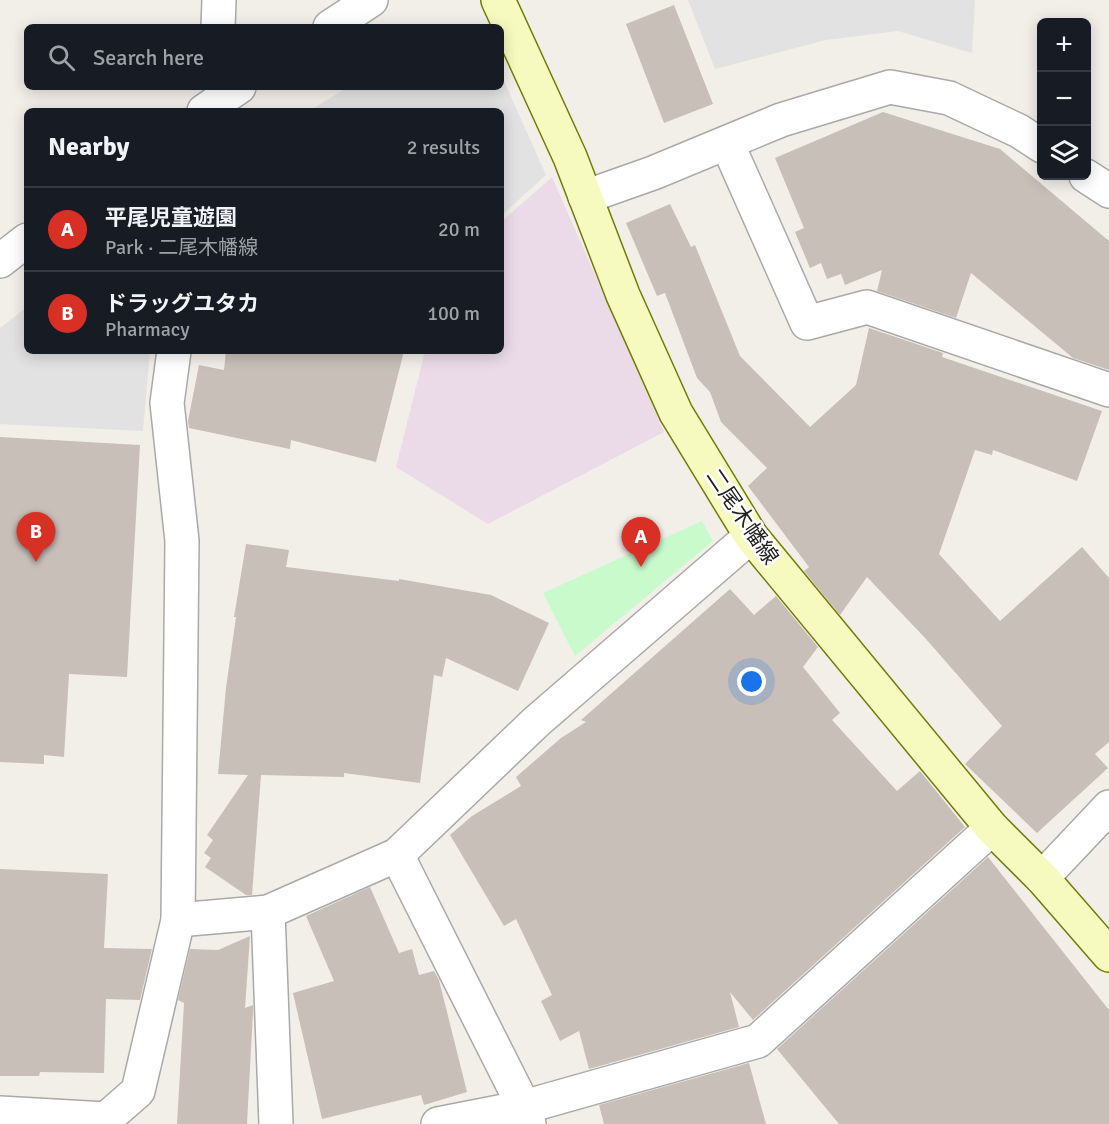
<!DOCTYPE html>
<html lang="en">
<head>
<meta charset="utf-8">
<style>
	body { margin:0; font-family:Signika,"Noto Sans JP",sans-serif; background:#20242c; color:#f1f3f6 }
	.controls { position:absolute; right:18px; top:18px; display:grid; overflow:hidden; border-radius:9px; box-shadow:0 3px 15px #0003 }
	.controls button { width:54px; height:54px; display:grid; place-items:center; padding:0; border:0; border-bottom:2px solid #363941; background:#171b24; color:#f1f3f6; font:30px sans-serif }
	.you { position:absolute; left:752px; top:682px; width:21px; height:21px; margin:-15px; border:4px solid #fff; border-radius:50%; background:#1a73e8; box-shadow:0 0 0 9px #1a73e833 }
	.badge { display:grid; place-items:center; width:39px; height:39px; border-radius:50%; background:#d93025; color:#fff; font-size:20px; font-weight:700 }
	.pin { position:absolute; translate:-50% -50px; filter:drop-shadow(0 2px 3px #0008) }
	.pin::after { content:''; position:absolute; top:32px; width:21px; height:18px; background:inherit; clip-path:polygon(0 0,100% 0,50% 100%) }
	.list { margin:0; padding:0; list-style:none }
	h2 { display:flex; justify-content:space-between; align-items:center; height:78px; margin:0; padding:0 24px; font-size:26px }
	h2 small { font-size:20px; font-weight:400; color:#9ea1a6 }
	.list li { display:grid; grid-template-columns:39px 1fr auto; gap:18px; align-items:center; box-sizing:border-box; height:84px; padding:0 24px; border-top:2px solid #363941 }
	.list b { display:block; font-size:22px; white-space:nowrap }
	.list p { margin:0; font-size:20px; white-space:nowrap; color:#9ea1a6 }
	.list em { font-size:20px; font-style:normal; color:#9ea1a6 }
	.icon { flex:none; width:33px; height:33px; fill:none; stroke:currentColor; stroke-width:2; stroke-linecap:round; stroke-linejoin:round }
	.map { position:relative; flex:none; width:1109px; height:1124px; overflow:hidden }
	.search { position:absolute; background:#171b24; box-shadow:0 3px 15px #0003; left:24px; top:24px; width:480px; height:66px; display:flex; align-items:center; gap:15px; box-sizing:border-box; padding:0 21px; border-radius:9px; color:#9ea1a6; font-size:22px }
	.panel { position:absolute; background:#171b24; box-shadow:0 3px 15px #0003; left:24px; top:108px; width:480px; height:246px; border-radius:9px }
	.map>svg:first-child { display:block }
</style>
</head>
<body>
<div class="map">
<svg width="1109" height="1124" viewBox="0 0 1109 1124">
	<rect width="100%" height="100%" fill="#f2efe9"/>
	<path fill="#ebdbe8" d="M552 177 664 432 488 524 396 467 425 351H501V222Z"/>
	<path fill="#c8facc" d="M702 521 713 541 575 656 543 593Z"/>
	<g fill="#e2e2e2">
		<path d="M688 0H975L972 53 898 31 826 40 715 69Z"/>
		<path d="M501 74 546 175 501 216V111H309L348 87H501Z"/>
		<path d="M27 307V351H150L143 431 0 424V328Z"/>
	</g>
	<g fill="#c7bfb8">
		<path d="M674 5 713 104 664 123 626 24Z"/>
		<path d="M883 112 1000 149 1109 241V370L1073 358 971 273 956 318 877 291 882 270 845 285 841 274 827 279 821 263 810 268 795 232 804 228 775 158Z"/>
		<path d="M670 204 691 247 695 245 740 356 810 427 856 385 869 328 943 353 942 357 1102 411 1077 481 993 450 992 455 975 450 939 554 1000 621 1082 547 1109 578V742L1095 754 1108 768 1037 833 965 764 1002 726 926 639 867 577 840 615 804 571 809 567 748 486 767 468 721 422 710 392 697 378 665 293 657 296 626 223Z"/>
		<path d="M226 351H404L376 462 291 440 290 449 189 428 188 421 199 365 224 370Z"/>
		<path d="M0 437 140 445 127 677 69 674 64 757 44 755V764L0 762Z"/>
		<path d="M246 544 289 550 286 567 399 581V579L491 595 549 623 518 691 446 658 442 677 434 675 420 783 344 773V777L261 775 252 895H246L205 867 211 858 204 853 213 840 207 835 248 775 218 774 226 688 236 617H234Z"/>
		<path d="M730 589 754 615 776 596 818 647 803 667 840 713 832 720 897 791 920 771 965 827 753 1020 730 992 739 1027 589 1069 579 1031 560 1041 541 1001 552 995 516 919 504 926 450 835 472 816 521 786 516 777 561 738 586 722 581 720Z"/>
		<path d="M988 857 1109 1010V1124H839L777 1049Z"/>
		<path d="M0 869 108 874 104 948 152 949 140 1000 106 999 104 1073 40 1072 39 1076H0Z"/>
		<path d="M370 887 399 953 412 949 419 975 434 971 439 980 467 1092 424 1105 421 1095 322 1119 293 993 334 981 306 916Z"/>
		<path d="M250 936 245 1008 253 1005V1012L247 1124H177L184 1003 178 1000 190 949 218 950Z"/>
		<path d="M749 1063 766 1124H604L599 1105Z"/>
	</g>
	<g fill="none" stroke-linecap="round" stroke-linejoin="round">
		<g stroke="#a9a9a9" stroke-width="36">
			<g id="minor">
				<path d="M218 27 219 0"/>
				<path d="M727 143 807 323 867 307 1109 390"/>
				<path d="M1086 176 1109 191"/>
				<path d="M585 197 653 173 781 120 890 87 949 98 1019 131 1042 146"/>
				<path d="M397 855 524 1107 529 1124"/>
				<path d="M1042 878 1109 807"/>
				<path d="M268 912 276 1124"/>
				<path d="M178 920 268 912 397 855 536 722 751 536"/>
				<path d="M0 1113 106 1119 138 1091 178 920 182 541 167 403 174 351"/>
				<path d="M438 1124 524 1107 758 1041 992 828"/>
			</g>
		</g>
		<g stroke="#a9a9a9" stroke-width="36">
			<g id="tertiary">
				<path d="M330 27 371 0"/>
				<path d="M204 111 239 87"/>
				<path d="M0 261 27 240"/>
			</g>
		</g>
		<g stroke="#707d05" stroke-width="36">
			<path id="secondary" d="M498 0 570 157 623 295 676 413 751 536 992 828 1042 878 1109 955"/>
		</g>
		<use href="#minor" stroke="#fff" stroke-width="33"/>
		<use href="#tertiary" stroke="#fff" stroke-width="33"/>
		<use href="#secondary" stroke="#f7fabf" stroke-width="33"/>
	</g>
	<g text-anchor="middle" stroke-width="5" stroke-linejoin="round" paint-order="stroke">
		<g font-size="22" fill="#222" stroke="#fff">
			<text transform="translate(743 516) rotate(56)" y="8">二尾木幡線</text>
		</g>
	</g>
</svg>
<div class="controls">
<button>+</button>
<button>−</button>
<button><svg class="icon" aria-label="layers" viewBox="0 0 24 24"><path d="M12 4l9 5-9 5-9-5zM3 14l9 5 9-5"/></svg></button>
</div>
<div class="you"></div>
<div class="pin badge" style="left:641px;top:567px">A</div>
<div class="pin badge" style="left:36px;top:562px">B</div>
<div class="search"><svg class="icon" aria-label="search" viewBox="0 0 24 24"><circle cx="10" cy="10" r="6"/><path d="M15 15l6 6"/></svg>Search here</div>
<section class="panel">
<h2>Nearby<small>2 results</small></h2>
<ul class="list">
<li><span class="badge">A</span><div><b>平尾児童遊園</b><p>Park · 二尾木幡線</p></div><em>20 m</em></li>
<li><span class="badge">B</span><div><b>ドラッグユタカ</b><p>Pharmacy</p></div><em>100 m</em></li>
</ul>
</section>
</div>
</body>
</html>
